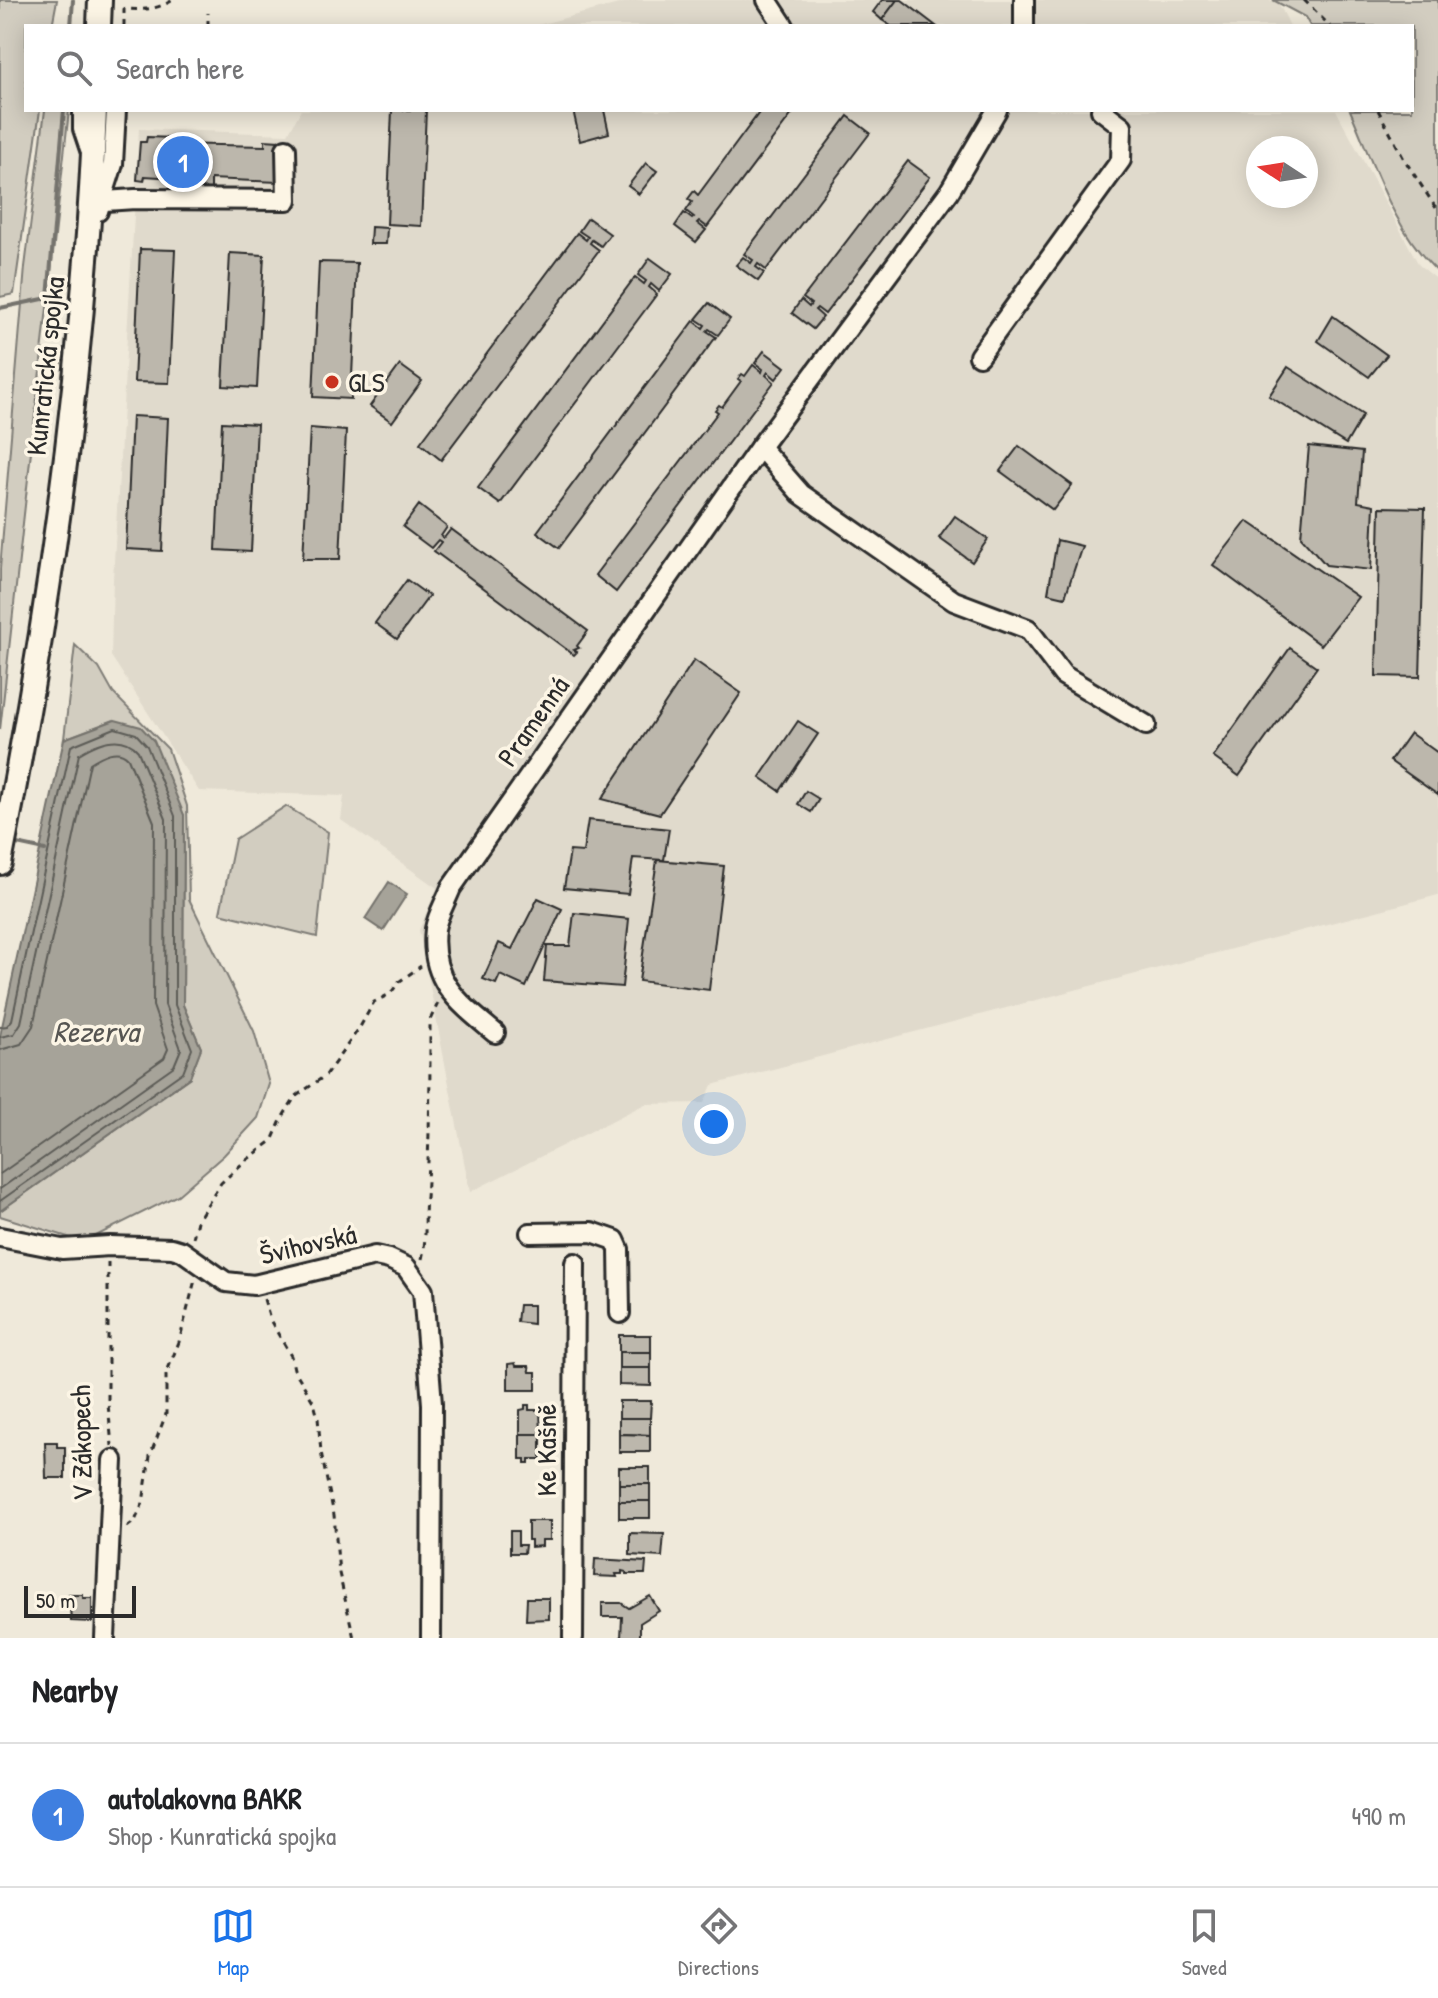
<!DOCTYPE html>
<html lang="en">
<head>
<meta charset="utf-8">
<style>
	body { margin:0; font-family:"Patrick Hand",sans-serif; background:#f2f2f2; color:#202124 }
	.compass { position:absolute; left:1246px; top:136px; width:72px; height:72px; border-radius:50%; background:#fff; box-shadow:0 4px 20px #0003; rotate:282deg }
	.scale { position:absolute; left:24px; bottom:20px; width:112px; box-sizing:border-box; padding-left:8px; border:4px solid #2b2b2b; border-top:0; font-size:22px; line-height:28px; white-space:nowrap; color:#2b2b2b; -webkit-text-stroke:6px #fcf5e5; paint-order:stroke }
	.you { position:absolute; left:714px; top:1124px; width:28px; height:28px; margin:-20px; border:6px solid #fff; border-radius:50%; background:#1a73e8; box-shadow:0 0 0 12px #1a73e833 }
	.badge { display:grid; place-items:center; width:52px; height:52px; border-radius:50%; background:#1a73e8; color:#fff; font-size:26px; font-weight:700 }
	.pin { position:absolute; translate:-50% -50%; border:4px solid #fff; box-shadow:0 2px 8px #0006 }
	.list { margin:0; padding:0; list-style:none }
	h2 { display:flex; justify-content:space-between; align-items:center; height:104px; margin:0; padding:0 32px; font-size:34px }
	h2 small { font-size:26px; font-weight:400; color:#757577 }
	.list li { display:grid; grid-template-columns:52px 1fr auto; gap:24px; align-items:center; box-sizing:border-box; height:144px; padding:0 32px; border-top:2px solid #e0e0e0 }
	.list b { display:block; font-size:30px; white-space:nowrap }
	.list p { margin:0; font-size:26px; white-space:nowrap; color:#757577 }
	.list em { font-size:26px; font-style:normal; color:#757577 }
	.icon { flex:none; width:44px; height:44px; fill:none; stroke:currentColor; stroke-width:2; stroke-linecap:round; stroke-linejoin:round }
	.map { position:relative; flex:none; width:1438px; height:1638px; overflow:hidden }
	.search { position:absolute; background:#fff; box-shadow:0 4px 20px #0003; left:24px; right:24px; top:24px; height:88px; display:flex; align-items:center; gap:20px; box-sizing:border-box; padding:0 28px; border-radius:0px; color:#757577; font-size:30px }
	.sheet { height:248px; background:#fff }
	nav { display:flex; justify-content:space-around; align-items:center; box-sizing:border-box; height:112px; border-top:2px solid #e0e0e0; background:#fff; font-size:22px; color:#757577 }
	nav a { display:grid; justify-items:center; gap:4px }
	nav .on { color:#1a73e8 }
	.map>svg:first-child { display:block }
</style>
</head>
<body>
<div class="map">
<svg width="1438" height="1638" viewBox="0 0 1438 1638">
	<rect width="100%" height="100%" fill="#efe9da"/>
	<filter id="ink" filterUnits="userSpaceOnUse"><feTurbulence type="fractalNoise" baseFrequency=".0125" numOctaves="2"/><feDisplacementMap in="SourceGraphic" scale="16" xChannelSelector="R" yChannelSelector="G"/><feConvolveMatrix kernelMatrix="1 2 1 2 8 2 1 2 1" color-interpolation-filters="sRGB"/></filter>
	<g filter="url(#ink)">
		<g fill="#e0dacc" fill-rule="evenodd">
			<path d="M634 0H1270L1279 4 1290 26H534Z"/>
			<path d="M301 110H1336L1419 265 1438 280V895L712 1085 704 1103 645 1104 470 1192 419 930 437 888 341 820 344 796 199 791 111 656 113 579 139 129 288 134ZM1258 148H1306V196H1258Z"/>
		</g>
		<g fill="#d2cdc0" stroke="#7e7c76" stroke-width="2">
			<path d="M0 0H57L52 26H26V110H40L14 294 0 297Z"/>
			<path d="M1273 0H1438V272C1393 230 1374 165 1350 110H1412V26H1310L1305 17Z"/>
			<path d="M45 110H69L0 730V569L25 267Z"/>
			<path d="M75 645 99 668 113 693 168 749 187 806 189 899 254 1031 269 1084 258 1118 224 1155 178 1195 84 1242 0 1216V1211L190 1077 201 1048 183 1005 184 815 114 720 64 739Z"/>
			<path d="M286 806 328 832 317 937 220 913 235 839Z"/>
		</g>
		<g fill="#a6a399" stroke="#75736d" stroke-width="2">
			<path d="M115 720 141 727 154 741 184 815 183 1005 201 1048 190 1077 0 1211V1036L64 739Z"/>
			<path d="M389 882 407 894 383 931 365 919Z"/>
		</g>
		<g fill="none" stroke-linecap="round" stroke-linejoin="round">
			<g stroke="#5c5b57" stroke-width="2">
				<path d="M0 1027 7 1026 12 1020 71 746 115 728 136 734 147 746 175 816V1005L192 1049 183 1072 0 1201"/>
				<path d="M0 1037 14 1034 21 1023 79 754C98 742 122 732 138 751L166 819 165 1005 181 1049 174 1066 0 1189"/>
				<path d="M0 1050 21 1044 33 1026 90 763C101 756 118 746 128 758L154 822 153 1006 168 1049 164 1058 0 1174"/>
			</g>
			<g stroke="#75736d" stroke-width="4">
				<path d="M71 26 73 0"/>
				<path d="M0 308 48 298 64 110"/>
				<path d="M17 844 45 850"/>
			</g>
		</g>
		<g fill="#bcb7ac" stroke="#2b2b2b" stroke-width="2">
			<path d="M882 0H897L882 20 873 12Z"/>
			<path d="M897 0H902L936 26H891L882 20Z"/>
			<path d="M392 110H426L421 226 387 224Z"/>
			<path d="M573 110H604L609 133 580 141Z"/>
			<path d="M761 110H795L707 227 699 221 697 223 706 230 696 242 675 226 684 213 692 219 694 217 686 211 692 202 688 199 694 191 698 195Z"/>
			<path d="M848 116 870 133 766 270 758 264 756 267 764 273 758 281 736 265 743 257 751 263 753 260 744 254Z"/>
			<path d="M147 137 173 138V144L265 146V140L279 141 278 182 211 179V190L174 188 175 178 145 176 144 181 137 180 140 142H146Z"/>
			<path d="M908 161 930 177 825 314 817 308 815 310 823 317 813 329 792 313 801 300 809 307 811 304 803 298Z"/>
			<path d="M646 163 657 171 639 194 628 186Z"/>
			<path d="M588 218 610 234 601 246 592 240 590 243 599 250 441 460 420 443 577 233 586 240 588 237 579 231Z"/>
			<path d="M371 227 387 228 386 244H370Z"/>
			<path d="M140 249 175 250 169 383 134 382Z"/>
			<path d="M230 253 264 255 257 388 223 386Z"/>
			<path d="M650 258 672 274 659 291 651 284 649 287 657 294 500 504 478 488 635 277 644 284 646 281 638 275Z"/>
			<path d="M319 262 357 263 351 399 313 397Z"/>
			<path d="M709 303 730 319 718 335 709 329 707 331 716 337 559 548 537 532 694 321 703 328 705 325 696 319Z"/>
			<path d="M1333 316 1387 355 1369 377 1318 341Z"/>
			<path d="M764 351 785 367 776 379 768 372 766 375 774 382 616 592 595 575 718 412 715 410 719 405 722 407 741 381 738 379 742 374 745 376 753 365 762 372 763 369 755 363Z"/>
			<path d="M400 365 422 381 392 422 370 406Z"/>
			<path d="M1288 367 1363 415 1346 444 1269 396Z"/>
			<path d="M132 416 168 418 162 551 126 549Z"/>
			<path d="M222 422 257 424 251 552 216 550Z"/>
			<path d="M310 428 346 431 340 559H303Z"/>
			<path d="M1019 446 1072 485 1053 510 1000 471Z"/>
			<path d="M1309 446 1362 452 1358 502 1374 505 1371 570 1326 565 1301 537Z"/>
			<path d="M419 505 447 527 441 536 444 538 451 529 588 631 577 646 579 648 574 650 577 652 574 655 434 551 441 542 438 540 431 548 403 527Z"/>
			<path d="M1380 507 1425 508 1420 677 1376 676Z"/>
			<path d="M955 516 988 539 972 562 939 538Z"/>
			<path d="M1247 521 1358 597 1321 645 1213 565Z"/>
			<path d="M1057 540 1082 546 1065 597 1048 593Z"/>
			<path d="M407 580 429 596 397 639 375 623Z"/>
			<path d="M1290 648 1317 667 1239 776 1213 757Z"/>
			<path d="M694 660 741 693 660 814 602 799Z"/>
			<path d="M798 721 818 734 780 791 760 777Z"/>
			<path d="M1410 733 1438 753V795L1390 761Z"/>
			<path d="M806 791 819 799 811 812 798 804Z"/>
			<path d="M588 820 669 829 664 860 633 858 628 894 564 888 570 851 583 852Z"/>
			<path d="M657 860 724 866 709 990 639 981Z"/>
			<path d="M538 898 562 909 526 987 500 975 496 984 483 979 499 943 512 949Z"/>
			<path d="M574 913 629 919 622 987 544 981 547 946H570Z"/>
			<path d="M519 1305H533V1324L517 1322Z"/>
			<rect x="619" y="1335" width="32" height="17"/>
			<rect x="619" y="1352" width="32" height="16"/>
			<path d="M515 1363 516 1366H529L530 1372H536V1390H508V1364Z"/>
			<path d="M619 1368H651V1386L619 1385Z"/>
			<path d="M619 1401H651L650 1418H619Z"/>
			<path d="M525 1405H529V1410H540L541 1434H520V1410L525 1409Z"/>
			<path d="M619 1418H650V1435L619 1434Z"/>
			<path d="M520 1434H541V1459H529V1463H525V1459H520Z"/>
			<path d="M619 1434 650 1435V1452H619Z"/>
			<path d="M45 1442H57V1447H65V1478H46Z"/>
			<rect x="619" y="1467" width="31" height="17"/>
			<rect x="619" y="1484" width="31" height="17"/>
			<rect x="619" y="1501" width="31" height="17"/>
			<path d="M528 1521H550V1540H542V1546L531 1547V1540H528Z"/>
			<path d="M510 1531H518V1545H525L524 1553H510Z"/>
			<path d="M630 1533 664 1534 662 1557 630 1555Z"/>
			<path d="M595 1559 646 1562 645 1574H626V1572L622 1571V1574H616L617 1577 594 1576Z"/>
			<path d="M69 1595H83V1598H92V1622L71 1621Z"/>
			<path d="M650 1596 659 1611 640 1623V1638H621L622 1617H602V1603H621L629 1608Z"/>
			<path d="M527 1598H549V1619L526 1620Z"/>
		</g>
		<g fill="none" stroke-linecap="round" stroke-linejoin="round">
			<g stroke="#2b2b2b" stroke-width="24">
				<g id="minor">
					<path d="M767 0 784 26"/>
					<path d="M1024 26V0"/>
					<path d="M83 110V129L90 150"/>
					<path d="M90 202 135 199 287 200 286 149"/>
					<path d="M98 211 113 164 116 110"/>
					<path d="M979 356 1121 160 1122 126 1101 110"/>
					<path d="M760 447 801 494 954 601 1028 629 1063 675 1146 725"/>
					<path d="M495 1033C459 1003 429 981 435 929 437 916 446 901 451 888L760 447 949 192 997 110"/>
					<path d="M530 1233 592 1232 615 1240 619 1249 620 1313"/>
					<path d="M0 1237 62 1249 110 1246 172 1248 182 1251 226 1282 254 1285 375 1256 389 1259 406 1267 423 1291 432 1404 431 1638"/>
					<path d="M105 1638 113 1460"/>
					<path d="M573 1638 575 1263"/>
				</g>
			</g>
			<g stroke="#2b2b2b" stroke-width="28">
				<g id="major">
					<path d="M99 26 100 0"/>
					<path d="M0 863C49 615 85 363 95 110"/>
				</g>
			</g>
			<g stroke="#2b2b2b" stroke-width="3" stroke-dasharray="6 6" stroke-linecap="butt">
				<path d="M1304 0 1330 26"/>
				<path d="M124 26V9C142 10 157 10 173 0"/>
				<path d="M208 26V13"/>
				<path d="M1378 110 1404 159 1438 211"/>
				<path d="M193 1238 197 1221 221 1183 244 1162 272 1141 282 1118 295 1097 326 1075 360 1027 374 1002 390 994 400 981 421 966"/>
				<path d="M422 1259C427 1238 424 1219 426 1198 430 1138 430 1079 430 1020L439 1001"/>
				<path d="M108 1262V1404L112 1446"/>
				<path d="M264 1299 270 1320 291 1356 294 1369 314 1403 318 1418 321 1452 334 1515 339 1573 354 1638"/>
				<path d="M127 1527 135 1521 143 1503 150 1456 166 1414V1374L179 1342 195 1280"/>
			</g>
			<use href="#minor" stroke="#fcf5e5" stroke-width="18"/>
			<use href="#major" stroke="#fcf5e5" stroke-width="22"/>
		</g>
	</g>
	<circle fill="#c8321e" stroke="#fcf5e5" stroke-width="3" cx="332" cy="382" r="8"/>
	<g text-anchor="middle" stroke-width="7" stroke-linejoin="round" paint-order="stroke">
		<g font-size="28" fill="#2b2b2b" stroke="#fcf5e5">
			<text transform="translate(45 366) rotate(-84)" y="10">Kunratická spojka</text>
			<text transform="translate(533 721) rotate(-55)" y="10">Pramenná</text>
			<text transform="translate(308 1244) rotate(-13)" y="10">Švihovská</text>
			<text transform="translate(81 1443) rotate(-91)" y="10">V Zákopech</text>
			<text transform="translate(546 1450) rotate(-90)" y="10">Ke Kašně</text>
		</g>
		<g font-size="28" fill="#2b2b2b" stroke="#fcf5e5" text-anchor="start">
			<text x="348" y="392">GLS</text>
		</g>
		<g font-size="30" font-style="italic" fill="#565552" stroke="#fcf5e5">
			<text x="96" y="1042">Rezerva</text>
		</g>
	</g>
</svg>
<svg class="compass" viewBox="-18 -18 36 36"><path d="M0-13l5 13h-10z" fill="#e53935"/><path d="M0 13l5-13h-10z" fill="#757577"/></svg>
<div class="scale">50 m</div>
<div class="you"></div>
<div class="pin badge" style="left:183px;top:162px;background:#3f7fe0">1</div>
<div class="search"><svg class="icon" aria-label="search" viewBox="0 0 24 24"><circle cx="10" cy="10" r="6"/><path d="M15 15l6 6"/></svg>Search here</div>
</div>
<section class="sheet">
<h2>Nearby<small></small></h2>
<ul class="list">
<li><span class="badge" style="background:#3f7fe0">1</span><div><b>autolakovna BAKR</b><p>Shop · Kunratická spojka</p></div><em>490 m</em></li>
</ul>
</section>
<nav>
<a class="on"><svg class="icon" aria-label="map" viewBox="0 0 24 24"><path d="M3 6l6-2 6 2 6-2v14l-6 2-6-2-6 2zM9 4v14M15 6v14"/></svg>Map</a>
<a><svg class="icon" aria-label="directions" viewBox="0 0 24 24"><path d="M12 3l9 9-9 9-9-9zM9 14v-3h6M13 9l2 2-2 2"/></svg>Directions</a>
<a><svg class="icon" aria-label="saved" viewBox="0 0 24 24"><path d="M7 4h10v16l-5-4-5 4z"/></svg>Saved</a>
</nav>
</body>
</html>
